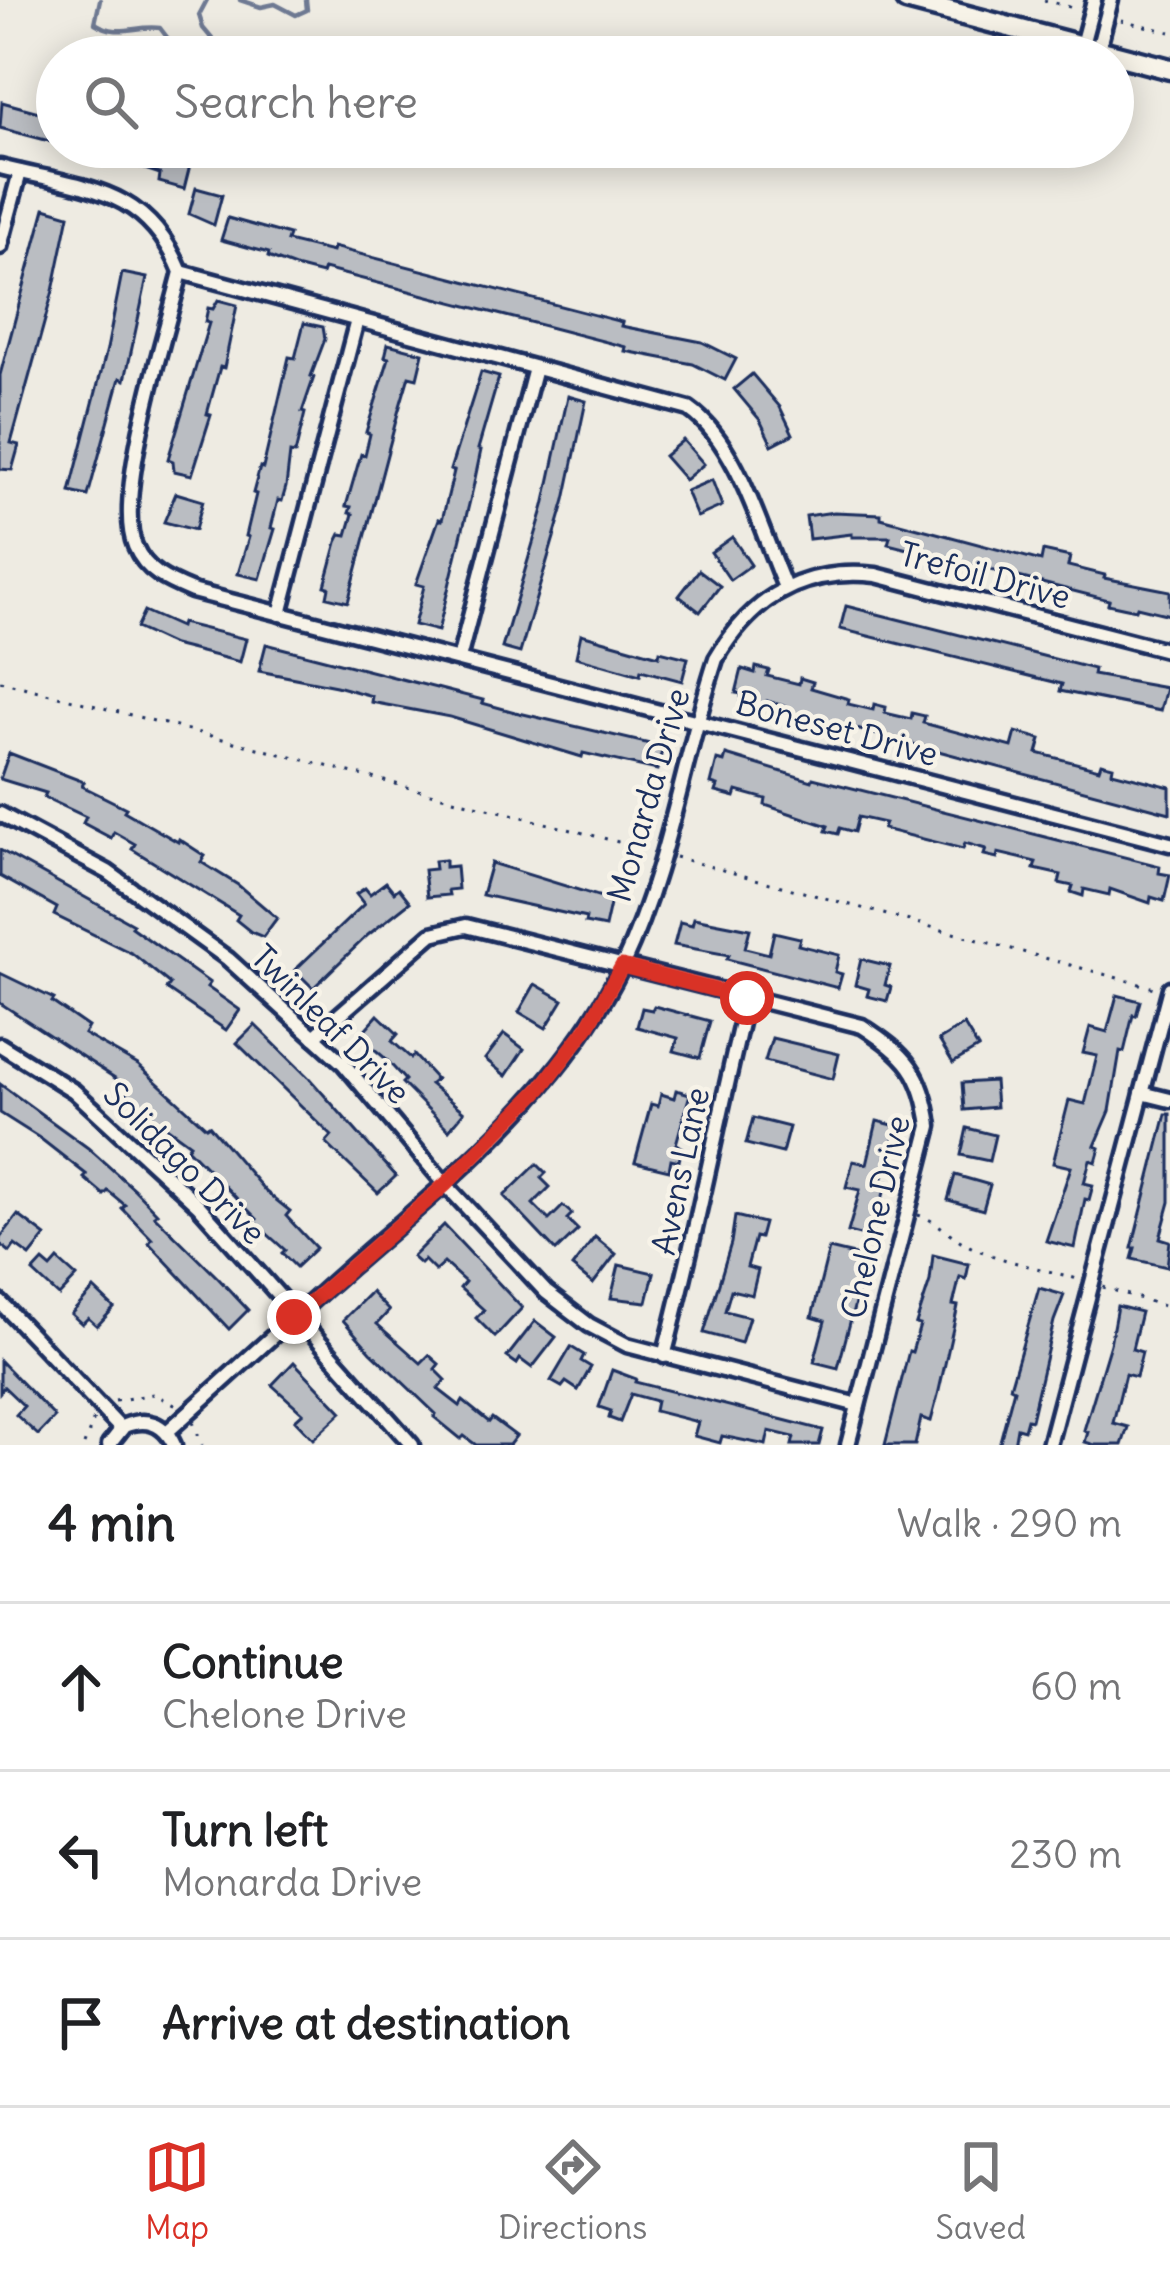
<!DOCTYPE html>
<html lang="en">
<head>
<meta charset="utf-8">
<style>
	body { margin:0; font-family:Delius,sans-serif; background:#f6f6f6; color:#202124 }
	.stop { position:absolute; width:36px; height:36px; margin:-27px; border:9px solid #d93025; border-radius:50%; background:#fff }
	.stop.end { background:#d93025; border-color:#fff; box-shadow:0 3px 12px #0008 }
	.list { margin:0; padding:0; list-style:none }
	h2 { display:flex; justify-content:space-between; align-items:center; height:156px; margin:0; padding:0 48px; font-size:51px }
	h2 small { font-size:39px; font-weight:400; color:#757577 }
	.list li { display:grid; grid-template-columns:78px 1fr auto; gap:36px; align-items:center; box-sizing:border-box; height:168px; padding:0 48px; border-top:3px solid #e0e0e0 }
	.list b { display:block; font-size:45px; white-space:nowrap }
	.list p { margin:0; font-size:39px; white-space:nowrap; color:#757577 }
	.list em { font-size:39px; font-style:normal; color:#757577 }
	.icon { flex:none; width:66px; height:66px; fill:none; stroke:currentColor; stroke-width:2; stroke-linecap:round; stroke-linejoin:round }
	.map { position:relative; flex:none; width:1170px; height:1445px; overflow:hidden }
	.search { position:absolute; background:#fff; box-shadow:0 6px 30px #0003; left:36px; right:36px; top:36px; height:132px; display:flex; align-items:center; gap:30px; box-sizing:border-box; padding:0 42px; border-radius:66px; color:#757577; font-size:45px }
	.sheet { height:660px; background:#fff }
	nav { display:flex; justify-content:space-around; align-items:center; box-sizing:border-box; height:168px; border-top:3px solid #e0e0e0; background:#fff; font-size:33px; color:#757577 }
	nav a { display:grid; justify-items:center; gap:6px }
	nav .on { color:#d93025 }
	.map>svg:first-child { display:block }
</style>
</head>
<body>
<div class="map">
<svg width="1170" height="1445" viewBox="0 0 1170 1445">
	<rect width="100%" height="100%" fill="#eeebe2"/>
	<filter id="ink" filterUnits="userSpaceOnUse"><feTurbulence type="fractalNoise" baseFrequency=".00833" numOctaves="2"/><feDisplacementMap in="SourceGraphic" scale="24" xChannelSelector="R" yChannelSelector="G"/><feConvolveMatrix kernelMatrix="1 2 1 2 8 2 1 2 1" color-interpolation-filters="sRGB"/></filter>
	<g filter="url(#ink)">
		<g fill="none" stroke-linecap="round" stroke-linejoin="round">
			<g stroke="#6e7992" stroke-width="4.5">
				<path d="M100 0 95 23C120 38 135 25 160 28L182 57"/>
				<path d="M207 0 199 15 203 28 223 52 222 57"/>
				<path d="M240 0 261 7 275 4 296 15 307 10 306 0"/>
			</g>
		</g>
		<g fill="#babdc2" stroke="#1b2f5e" stroke-width="3">
			<path d="M2 102 57 117V143L0 128Z"/>
			<path d="M128 147H156L154 155 190 165 184 189 159 182 160 174 124 162Z"/>
			<path d="M196 188 222 195 214 225 189 214Z"/>
			<path d="M45 208 69 215 53 291 11 443 19 445 12 470 0 469V375Z"/>
			<path d="M228 218 289 235 287 241 332 252 333 247 622 322 621 326 702 342 736 359 725 380 693 364 625 351 626 347 324 269 322 274 295 267 268 257 269 253 221 240Z"/>
			<path d="M122 273 147 278 125 380 120 378 88 496 70 492 107 349Z"/>
			<path d="M218 300 237 305 224 368 220 367 207 414 211 415 192 475 174 471 173 461 168 459 209 323 205 322 208 308 213 309Z"/>
			<path d="M304 323 323 327 325 339 311 376 314 377 302 412 305 413 295 454 290 453 286 487 282 501 278 500 271 528 275 529 260 579 238 574 249 537 246 536 256 494 253 493 260 467 263 468 289 357 295 358Z"/>
			<path d="M388 344 423 353 417 378 409 376 398 413 348 602 327 597 329 587 325 586 337 542 341 534 347 535 353 514 349 513 351 507 346 506 361 454 365 455 370 434 366 432 389 358 385 357Z"/>
			<path d="M481 372 499 377 478 449 481 450 473 488 438 631 414 625 424 586 416 584 439 519 442 520 454 471 450 470Z"/>
			<path d="M752 374 780 407 793 434 772 445 760 420 734 389Z"/>
			<path d="M568 396 586 401 565 500 520 653 502 648 544 506Z"/>
			<path d="M683 440 704 464 685 480 664 456Z"/>
			<path d="M712 480 722 506 697 517 686 491Z"/>
			<path d="M176 493 203 501 195 530 164 522Z"/>
			<path d="M834 512 881 514V518L1041 561 1043 551 1070 557 1068 566 1105 575 1104 578 1170 591V615L1137 607 1136 610 1108 604 1109 600 888 544 890 537H852V534L809 539 806 516Z"/>
			<path d="M732 537 751 565 730 580 711 552Z"/>
			<path d="M699 570 720 586 700 612 679 596Z"/>
			<path d="M846 606 1094 669 1093 675 1166 688 1160 711 1060 691 1062 684 840 629Z"/>
			<path d="M144 611 180 627 181 623 246 639 240 662 173 645 136 628Z"/>
			<path d="M581 634 659 656 660 651 688 658 682 681 641 670 640 675 576 657Z"/>
			<path d="M266 644 483 700 482 703 515 712 663 747 657 770 583 753 582 757 450 717 371 702 372 696 336 686 259 671Z"/>
			<path d="M756 667 769 670 767 676 799 684 800 678 813 682 811 688 849 699 848 704 873 710 874 704 886 707 885 713 911 719 912 713 925 716 923 723 1012 747 1016 732 1041 739 1037 753 1099 769 1101 763 1113 766 1112 772 1170 787V813L830 722 829 728 786 714 788 707 767 701 766 708 740 702 742 694 736 693 742 669 755 673Z"/>
			<path d="M9 753 84 782 82 786 126 808 124 811 178 842 179 839 205 856 201 862 238 885 277 918 263 937 251 932 236 920 239 915 132 849 135 844 114 832 111 838 83 823 86 817 44 797 46 793 0 779Z"/>
			<path d="M726 755 812 781 813 778 1160 866 1159 873 1170 875 1164 901 1151 897 1150 903 1110 889 1109 895 1084 889 1083 896 1071 892 1073 886 1059 883 1061 875 1034 869 1036 862 998 853 997 858 984 855 986 849 965 843 963 849 883 829 885 823 858 817 854 832 840 828 838 834 826 831 828 826 765 805 766 799 737 791 735 797 716 792 718 786 711 784 717 760 724 762Z"/>
			<path d="M0 850 133 924 131 927 210 983 207 987 240 1010 226 1030 166 989 170 984 133 954 54 915 57 908 0 876Z"/>
			<path d="M445 860V867L456 866 458 889 448 890 449 895 427 897 424 870 435 869 434 861Z"/>
			<path d="M491 863 611 900 605 927 585 923 586 918 482 895Z"/>
			<path d="M386 882 394 892 399 888 410 902 368 935 313 988 295 970 364 904 356 894 365 888 370 894Z"/>
			<path d="M694 918 750 929 745 948 769 954 774 932 800 938 798 945 839 955 835 972 842 974 838 988 727 959 729 955 674 945 680 922 692 925Z"/>
			<path d="M861 959 890 966 885 985 891 987 887 1001 867 996 869 989 855 985Z"/>
			<path d="M0 973 54 999 52 1002 88 1027 84 1034 138 1065 206 1127 209 1125 266 1192 290 1211 286 1216 316 1248 296 1267 282 1253 285 1250 254 1222 257 1219 187 1148 190 1144 153 1117 121 1088 124 1084 0 1003Z"/>
			<path d="M535 984 563 1000 546 1028 519 1012Z"/>
			<path d="M1117 995 1140 1001 1136 1016 1133 1015 1124 1052 1120 1051 1110 1111 1095 1146 1100 1148 1096 1162 1090 1160 1084 1183 1093 1185 1089 1200 1085 1199 1075 1248 1046 1241 1071 1167 1053 1163 1069 1100 1085 1104 1097 1056 1083 1053 1090 1027 1107 1032Z"/>
			<path d="M654 1006 710 1021 700 1058 674 1051 678 1038 637 1027 642 1008 652 1010Z"/>
			<path d="M378 1015 398 1034 392 1041 411 1058 414 1055 436 1079 430 1084 464 1112 449 1130 402 1083 405 1080 385 1058 359 1036Z"/>
			<path d="M255 1025 309 1078 396 1176 378 1193 326 1143 332 1136 237 1043Z"/>
			<path d="M964 1025 978 1048 953 1063 939 1040Z"/>
			<path d="M504 1034 524 1049 506 1076 485 1059Z"/>
			<path d="M772 1038 839 1054 833 1079 765 1061Z"/>
			<path d="M994 1081 996 1107 964 1110 962 1083Z"/>
			<path d="M0 1084 88 1148 135 1190 157 1213 154 1215 218 1278 248 1310 229 1329 149 1243 152 1239 122 1208 125 1205 108 1191 104 1195 84 1178 87 1175 41 1139 0 1113Z"/>
			<path d="M676 1090 690 1094 676 1144 682 1148 679 1161 671 1159 669 1170 635 1162 651 1104 658 1106 661 1094 674 1098Z"/>
			<path d="M1166 1114H1170V1202L1160 1238 1170 1241 1167 1267 1132 1259 1135 1248H1132Z"/>
			<path d="M753 1118 789 1127 782 1153 746 1144Z"/>
			<path d="M877 1121 897 1126 882 1181 887 1182 871 1238 848 1232 860 1190 846 1187 853 1161 867 1164Z"/>
			<path d="M967 1128 995 1135 989 1161 961 1155Z"/>
			<path d="M537 1164 546 1173 541 1178 550 1187 533 1204 549 1220 563 1206 572 1214 567 1219 578 1230 556 1251 504 1196Z"/>
			<path d="M955 1175 990 1185 983 1210 948 1200Z"/>
			<path d="M18 1215 46 1236 30 1256 15 1245 10 1252 0 1244V1238Z"/>
			<path d="M735 1216 764 1223 760 1238 755 1237 747 1267 758 1270 752 1295 731 1290 725 1311 749 1317 741 1343 704 1333 731 1243Z"/>
			<path d="M444 1225 522 1308 495 1337 476 1318 484 1310 460 1288 465 1282 444 1263 435 1271 424 1260 420 1264 412 1257Z"/>
			<path d="M595 1237 616 1254 593 1284 572 1267Z"/>
			<path d="M829 1249 867 1258 838 1368 814 1362 825 1321 812 1317Z"/>
			<path d="M933 1255 969 1264 966 1279 960 1277 953 1305 958 1306 938 1395 931 1421 921 1418 915 1445H885L909 1351 912 1352 920 1325 916 1324 930 1281Z"/>
			<path d="M58 1260 77 1277 59 1296 33 1272 43 1261 51 1268Z"/>
			<path d="M619 1265 654 1273 647 1302 611 1298Z"/>
			<path d="M1039 1288 1064 1295 1054 1321 1031 1420 1027 1419 1024 1430 1017 1428 1014 1445H999L1014 1389 1010 1387Z"/>
			<path d="M94 1289 114 1308 97 1326 88 1318 82 1324 71 1314Z"/>
			<path d="M371 1292 389 1311 377 1324 421 1363 429 1355 439 1364 435 1369 446 1380 438 1389 460 1406 463 1401 489 1422 492 1418 516 1436 509 1445H476L464 1436 461 1439 434 1417 436 1414 371 1352 343 1320Z"/>
			<path d="M1117 1306 1141 1312 1132 1349 1142 1352 1136 1377 1125 1374 1113 1423 1128 1427 1122 1445H1095L1085 1442 1088 1432 1084 1430 1110 1344Z"/>
			<path d="M535 1321 556 1337 532 1368 520 1359 517 1364 507 1357Z"/>
			<path d="M571 1347 584 1355 581 1361 591 1367 578 1390 566 1382 562 1387 551 1381Z"/>
			<path d="M0 1361 55 1417 38 1435 16 1415 24 1406 4 1387 0 1392Z"/>
			<path d="M294 1362 342 1412 313 1439 295 1420 303 1413 272 1385Z"/>
			<path d="M612 1370 636 1379 635 1382 823 1430 819 1445H792L794 1437 769 1431 766 1445 722 1436 720 1443 694 1436 698 1422 654 1411 656 1401 631 1394 620 1422 609 1418 611 1411 599 1407Z"/>
		</g>
		<g fill="none" stroke-linecap="round" stroke-linejoin="round">
			<g stroke="#1b2f5e" stroke-width="21">
				<g id="minor">
					<path d="M1082 45 1094 0"/>
					<path d="M1098 50 1111 0"/>
					<path d="M0 167C81 188 146 185 181 272 167 330 113 497 135 546 146 572 168 581 192 591L1170 844"/>
					<path d="M0 247 20 172"/>
					<path d="M181 272 689 409C738 443 761 532 785 587"/>
					<path d="M280 614 357 320"/>
					<path d="M459 659 535 368"/>
					<path d="M0 814 108 872 228 959 343 1063 445 1184 546 1292 589 1325 627 1345 858 1405"/>
					<path d="M314 1037 432 934 466 926 862 1026C907 1055 923 1073 930 1126L848 1445"/>
					<path d="M0 1045 74 1091 198 1205 412 1445"/>
					<path d="M1142 1093 1170 1100"/>
					<path d="M0 1302 121 1429"/>
					<path d="M664 1356C696 1237 718 1117 747 998"/>
					<path d="M167 1432C228 1377 289 1321 350 1267 451 1179 564 1088 623 964 668 868 683 760 716 659 752 597 805 567 876 575L1170 651"/>
					<path d="M109 1445 124 1426C146 1417 164 1423 174 1445"/>
					<path d="M1049 1445 1170 988"/>
				</g>
			</g>
			<g stroke="#1b2f5e" stroke-width="27">
				<path id="primary" d="M906 0 1170 69"/>
			</g>
			<g stroke="#1b2f5e" stroke-width="3" stroke-dasharray="3 9" stroke-linecap="butt">
				<path d="M1044 0 1077 9"/>
				<path d="M1121 20 1170 32"/>
				<path d="M0 681 649 850"/>
				<path d="M675 857 1158 989"/>
				<path d="M918 1215C939 1221 955 1241 976 1249 1008 1263 1041 1268 1077 1279"/>
				<path d="M1103 1287 1170 1308"/>
				<path d="M115 1401 153 1394 179 1406"/>
				<path d="M193 1422 202 1445"/>
				<path d="M84 1445 94 1419"/>
			</g>
			<use href="#minor" stroke="#f7f3e8" stroke-width="12"/>
			<use href="#primary" stroke="#f7f3e8" stroke-width="18"/>
		</g>
	</g>
	<g fill="none" stroke-linecap="round" stroke-linejoin="round" filter="url(#ink)">
		<path stroke="#d93025" stroke-width="15" d="M294 1317 446 1184 541 1088 589 1025 622 966 747 998"/>
	</g>
	<g text-anchor="middle" stroke-width="9" stroke-linejoin="round" paint-order="stroke">
		<g font-size="33" fill="#1b2f5e" stroke="#f7f3e8">
			<text transform="translate(985 575) rotate(15)" y="12">Trefoil Drive</text>
			<text transform="translate(837 728) rotate(15)" y="12">Boneset Drive</text>
			<text transform="translate(648 795) rotate(-74)" y="12">Monarda Drive</text>
			<text transform="translate(331 1024) rotate(45)" y="12">Twinleaf Drive</text>
			<text transform="translate(185 1163) rotate(45)" y="12">Solidago Drive</text>
			<text transform="translate(680 1171) rotate(-78)" y="12">Avens Lane</text>
			<text transform="translate(875 1217) rotate(-77)" y="12">Chelone Drive</text>
		</g>
	</g>
</svg>
<div class="stop" style="left:747px;top:998px"></div>
<div class="stop end" style="left:294px;top:1317px"></div>
<div class="search"><svg class="icon" aria-label="search" viewBox="0 0 24 24"><circle cx="10" cy="10" r="6"/><path d="M15 15l6 6"/></svg>Search here</div>
</div>
<section class="sheet">
<h2>4 min<small>Walk · 290 m</small></h2>
<ul class="list">
<li><svg class="icon" aria-label="ahead" viewBox="0 0 24 24"><path d="M12 20V5M6 11l6-6 6 6"/></svg><div><b>Continue</b><p>Chelone Drive</p></div><em>60 m</em></li>
<li><svg class="icon" aria-label="left" viewBox="0 0 24 24"><path d="M17 20v-9H6M10 6l-5 5 5 5"/></svg><div><b>Turn left</b><p>Monarda Drive</p></div><em>230 m</em></li>
<li><svg class="icon" aria-label="arrive" viewBox="0 0 24 24"><path d="M6 21V4h12l-3 4 3 4H6"/></svg><div><b>Arrive at destination</b></div></li>
</ul>
</section>
<nav>
<a class="on"><svg class="icon" aria-label="map" viewBox="0 0 24 24"><path d="M3 6l6-2 6 2 6-2v14l-6 2-6-2-6 2zM9 4v14M15 6v14"/></svg>Map</a>
<a><svg class="icon" aria-label="directions" viewBox="0 0 24 24"><path d="M12 3l9 9-9 9-9-9zM9 14v-3h6M13 9l2 2-2 2"/></svg>Directions</a>
<a><svg class="icon" aria-label="saved" viewBox="0 0 24 24"><path d="M7 4h10v16l-5-4-5 4z"/></svg>Saved</a>
</nav>
</body>
</html>
